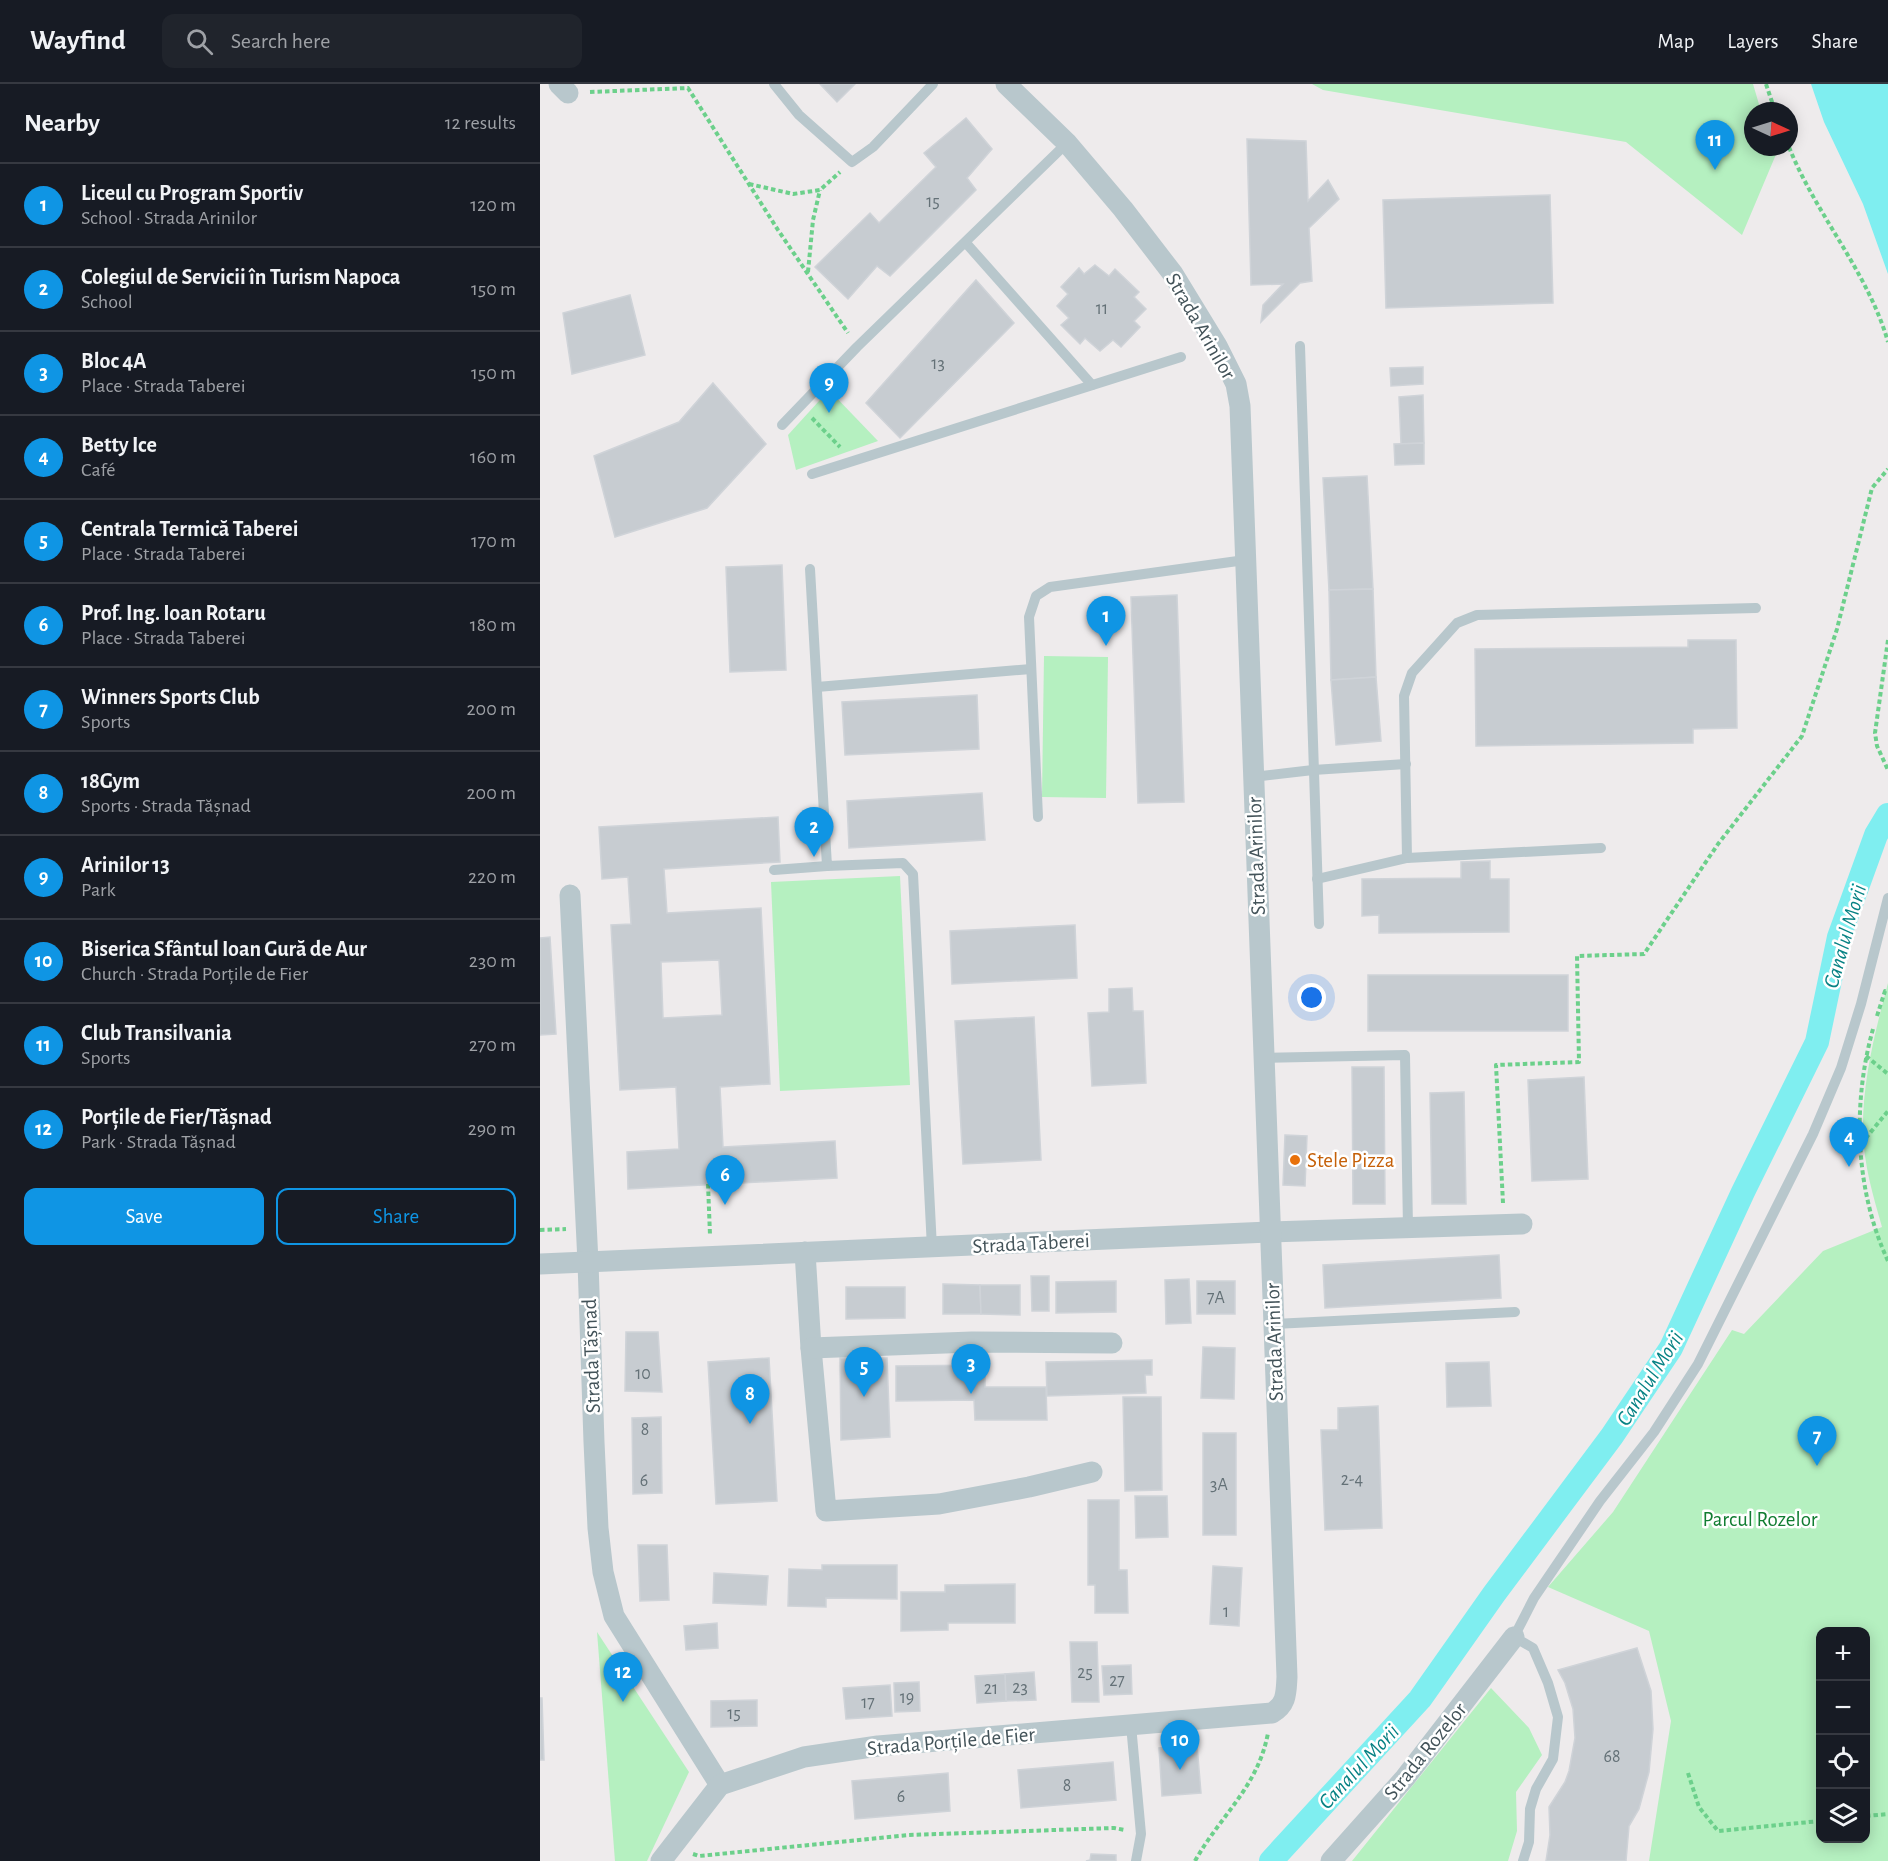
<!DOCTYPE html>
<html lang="en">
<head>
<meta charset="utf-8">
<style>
	body { margin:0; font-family:"Alegreya Sans",sans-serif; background:#20242c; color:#f1f3f6 }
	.controls { position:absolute; right:18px; bottom:18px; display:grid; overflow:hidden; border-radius:12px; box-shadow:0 3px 15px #0003 }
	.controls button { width:54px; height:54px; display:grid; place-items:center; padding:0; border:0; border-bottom:2px solid #363941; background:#171b24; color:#f1f3f6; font:30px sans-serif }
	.compass { position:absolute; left:1204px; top:18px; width:54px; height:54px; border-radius:50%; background:#171b24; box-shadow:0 3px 15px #0003; rotate:94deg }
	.you { position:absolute; left:772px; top:914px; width:21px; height:21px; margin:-15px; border:4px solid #fff; border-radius:50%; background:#1a73e8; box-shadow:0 0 0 9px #1a73e833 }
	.badge { display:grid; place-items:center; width:39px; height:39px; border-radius:50%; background:#0f95e4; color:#fff; font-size:20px; font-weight:700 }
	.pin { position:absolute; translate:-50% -50px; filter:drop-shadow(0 2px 3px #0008) }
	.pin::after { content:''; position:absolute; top:32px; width:21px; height:18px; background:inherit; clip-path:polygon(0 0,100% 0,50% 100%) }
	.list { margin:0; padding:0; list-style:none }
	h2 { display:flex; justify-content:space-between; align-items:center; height:78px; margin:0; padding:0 24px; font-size:26px }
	h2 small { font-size:20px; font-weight:400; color:#9ea1a6 }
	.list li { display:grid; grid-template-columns:39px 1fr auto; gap:18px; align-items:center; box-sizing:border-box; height:84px; padding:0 24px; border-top:2px solid #363941 }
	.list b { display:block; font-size:22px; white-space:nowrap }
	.list p { margin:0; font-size:20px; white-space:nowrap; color:#9ea1a6 }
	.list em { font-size:20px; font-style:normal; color:#9ea1a6 }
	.actions { display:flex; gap:12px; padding:18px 24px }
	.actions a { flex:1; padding:14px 0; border:2px solid #0f95e4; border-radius:12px; text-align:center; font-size:21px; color:#0f95e4 }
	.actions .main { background:#0f95e4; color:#fff }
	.icon { flex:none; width:33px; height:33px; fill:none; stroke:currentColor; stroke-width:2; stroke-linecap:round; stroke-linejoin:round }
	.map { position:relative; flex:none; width:1348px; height:1777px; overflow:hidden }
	header { display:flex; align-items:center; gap:36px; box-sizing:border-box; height:84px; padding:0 30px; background:#171b24; border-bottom:2px solid #363941 }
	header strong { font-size:28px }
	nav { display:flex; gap:33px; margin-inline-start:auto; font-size:21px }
	.search { width:420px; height:54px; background:#20242c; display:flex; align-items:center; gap:15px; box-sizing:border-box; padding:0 21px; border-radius:12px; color:#9ea1a6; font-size:22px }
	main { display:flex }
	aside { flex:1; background:#171b24 }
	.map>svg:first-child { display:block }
</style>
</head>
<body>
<header>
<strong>Wayfind</strong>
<div class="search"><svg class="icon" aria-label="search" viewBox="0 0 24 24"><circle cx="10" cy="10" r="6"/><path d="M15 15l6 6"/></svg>Search here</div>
<nav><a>Map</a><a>Layers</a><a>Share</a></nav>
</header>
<main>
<aside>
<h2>Nearby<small>12 results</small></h2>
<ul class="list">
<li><span class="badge">1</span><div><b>Liceul cu Program Sportiv</b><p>School · Strada Arinilor</p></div><em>120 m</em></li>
<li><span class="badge">2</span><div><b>Colegiul de Servicii în Turism Napoca</b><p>School</p></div><em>150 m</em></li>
<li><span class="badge">3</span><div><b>Bloc 4A</b><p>Place · Strada Taberei</p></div><em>150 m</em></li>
<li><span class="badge">4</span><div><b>Betty Ice</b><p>Café</p></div><em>160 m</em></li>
<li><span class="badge">5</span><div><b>Centrala Termică Taberei</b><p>Place · Strada Taberei</p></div><em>170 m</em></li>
<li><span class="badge">6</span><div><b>Prof. Ing. Ioan Rotaru</b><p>Place · Strada Taberei</p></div><em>180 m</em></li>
<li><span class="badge">7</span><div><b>Winners Sports Club</b><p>Sports</p></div><em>200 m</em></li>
<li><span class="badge">8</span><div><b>18Gym</b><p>Sports · Strada Tășnad</p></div><em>200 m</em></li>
<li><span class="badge">9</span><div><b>Arinilor 13</b><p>Park</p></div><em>220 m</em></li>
<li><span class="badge">10</span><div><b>Biserica Sfântul Ioan Gură de Aur</b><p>Church · Strada Porțile de Fier</p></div><em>230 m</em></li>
<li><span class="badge">11</span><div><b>Club Transilvania</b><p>Sports</p></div><em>270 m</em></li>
<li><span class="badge">12</span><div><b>Porțile de Fier/Tășnad</b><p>Park · Strada Tășnad</p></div><em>290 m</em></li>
</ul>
<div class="actions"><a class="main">Save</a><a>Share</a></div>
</aside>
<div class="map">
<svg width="1348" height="1777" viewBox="0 0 1348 1777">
	<rect width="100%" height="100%" fill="#eeebec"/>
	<g fill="#b5f0c0" fill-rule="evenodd">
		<path d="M772 0H1213L1221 27H1213V63H1235L1237 68 1202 151 1086 58 783 6Z"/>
		<path d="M289 306 338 357 256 386 248 351Z"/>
		<path d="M504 572 568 573 566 714 502 713Z"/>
		<path d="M360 792 370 1001 240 1007 231 798Z"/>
		<path d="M1348 899V1777H1109L1131 1637 1109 1547 1008 1503 1073 1428 1192 1246 1204 1250 1283 1167 1342 1143C1333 1112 1324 1081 1323 1049 1322 998 1335 948 1348 899ZM1280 1548H1326V1754H1280Z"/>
		<path d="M57 1548 149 1688 107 1777H75Z"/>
		<path d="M951 1604 989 1644 1002 1671 976 1708 977 1747 968 1777H812Z"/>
	</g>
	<path fill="#7feef0" d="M1271 0H1348V190L1323 120 1284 38Z"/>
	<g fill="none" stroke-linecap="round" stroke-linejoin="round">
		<path stroke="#7feef0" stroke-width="24" d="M731 1777 880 1615 954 1510 1072 1352 1131 1264 1203 1108 1277 958 1299 853 1336 751 1348 731"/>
	</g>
	<g fill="#c7ccd1" stroke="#cfd3d8" stroke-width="1.5" fill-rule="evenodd">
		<path d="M280 0H315L297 18Z"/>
		<path d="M426 34 452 65 427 94 436 106 350 192 337 182 308 215 275 183 330 129 339 139 396 83 384 69Z"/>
		<path d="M707 55 766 57 768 117 788 96 799 115 769 144 772 197 760 199 721 238 723 221 743 200 711 201Z"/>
		<path d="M1010 111 1013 219 846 224 843 116Z"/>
		<path d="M555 181 569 192 575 185 599 208 594 213 606 225 594 237 600 243 581 263 573 256 560 267 545 254 540 260 521 241 529 234 517 222 528 210 521 203 539 184 544 190Z"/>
		<path d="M436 196 474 239 360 354 326 319Z"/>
		<path d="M90 211 105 271 32 290 23 229Z"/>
		<path d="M883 283V300L851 302 850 284Z"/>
		<path d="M173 299 226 360 167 424 75 453 54 372 139 338Z"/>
		<path d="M883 311 884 359 861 360 859 313Z"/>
		<path d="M884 359V380L855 381 854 360Z"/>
		<path d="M827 392 833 505 789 506 783 394Z"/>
		<path d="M242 481 246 586 190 588 186 483Z"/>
		<path d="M833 505 836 593 791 596 789 506Z"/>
		<path d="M637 511 644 718 598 719 591 513Z"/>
		<path d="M1148 556H1196L1197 644 1153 645V659L936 662 935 565 1148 563Z"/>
		<path d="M836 593 841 657 796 661 791 596Z"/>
		<path d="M437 611 439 665 305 671 302 618Z"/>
		<path d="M442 709 445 756 309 764 307 717Z"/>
		<path d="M238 733 240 778 124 785 127 829 221 824 230 1000 180 1003 183 1063 295 1057 297 1094 88 1105 87 1068 139 1065 136 1003 80 1006 71 841 91 840 88 793 62 795 59 743ZM179 876 182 931 123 934 121 878Z"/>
		<path d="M950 777V795H969V848L839 849V831L822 832V795L921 794V778Z"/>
		<path d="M535 841 537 894 412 900 410 847Z"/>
		<path d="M10 853 16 950 0 951V854Z"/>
		<rect x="828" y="891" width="200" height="56"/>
		<path d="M592 904 593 927H603L606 999 552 1002 548 929 569 928V905Z"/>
		<path d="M494 933 501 1076 423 1080 415 937Z"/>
		<path d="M812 983H844L845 1120H813Z"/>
		<path d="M1044 993 1048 1095 992 1097 988 996Z"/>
		<path d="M924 1008 926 1120H892L890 1009Z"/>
		<path d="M745 1051 767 1052 765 1102 743 1101Z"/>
		<path d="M959 1171 961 1214 785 1224 783 1181Z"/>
		<path d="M491 1192H509V1227H492Z"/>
		<path d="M649 1195 651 1239 626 1240 625 1196Z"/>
		<path d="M576 1197V1228L516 1229V1198Z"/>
		<rect x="657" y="1197" width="38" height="33"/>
		<path d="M403 1200 440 1201 441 1230H403Z"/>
		<path d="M440 1201H480V1231L441 1230Z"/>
		<path d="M306 1203H365V1234L306 1235Z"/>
		<path d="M86 1248H118L122 1308 85 1307Z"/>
		<path d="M663 1263 695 1264 694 1315 661 1314Z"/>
		<path d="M229 1274 237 1417 176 1420 168 1278Z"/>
		<path d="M300 1274H347L350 1353 301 1356Z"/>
		<path d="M612 1276V1291H605L606 1309 507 1312 506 1278Z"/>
		<path d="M949 1278 951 1322 907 1323 906 1279Z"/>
		<path d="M445 1281V1303H506L507 1336H435L434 1316 356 1317V1282Z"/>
		<path d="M583 1313H621L622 1406 585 1407Z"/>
		<path d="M838 1322 842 1444 785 1446 781 1346H798V1324Z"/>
		<path d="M121 1333 122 1409 93 1410 92 1334Z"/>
		<rect x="663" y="1349" width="33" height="102"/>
		<path d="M595 1412H627L628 1453 596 1454Z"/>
		<path d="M548 1416H579V1486H587L588 1529H555V1501H548Z"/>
		<path d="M98 1461H127L129 1516 100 1517Z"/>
		<path d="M282 1481H357V1515L286 1514V1523L248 1522 249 1485 282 1486Z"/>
		<path d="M673 1482 702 1484 699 1542 670 1540Z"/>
		<path d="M174 1489 228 1492 226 1521 173 1519Z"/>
		<path d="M475 1500V1539H408V1546L361 1547V1508H405V1501Z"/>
		<path d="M177 1539 178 1564 146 1566 144 1542Z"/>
		<path d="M530 1558H557L559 1618H532Z"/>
		<path d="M1097 1564 1111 1607 1113 1645 1109 1688 1099 1725 1089 1742 1086 1777H1006L1010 1751 1009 1723 1025 1698 1029 1687 1035 1654 1033 1625 1025 1599 1018 1586Z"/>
		<path d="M591 1581 592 1610 564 1611 562 1582Z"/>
		<path d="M494 1588 496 1616 466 1617 465 1590Z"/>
		<path d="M465 1590 466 1617 437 1619 435 1592Z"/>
		<path d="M379 1598 380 1627 355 1628 354 1599Z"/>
		<path d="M350 1601 352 1632 306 1635 303 1604Z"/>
		<path d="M0 1614H2L4 1676H0Z"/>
		<path d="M217 1616V1642L171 1643V1617Z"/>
		<path d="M657 1661 661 1709 622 1712 619 1664Z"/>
		<path d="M573 1678 576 1716 481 1724 478 1686Z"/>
		<path d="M408 1689 410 1727 315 1735 312 1697Z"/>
		<path d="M551 1770 576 1771V1777H546L550 1776Z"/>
	</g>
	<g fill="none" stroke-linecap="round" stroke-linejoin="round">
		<g stroke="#6cd08b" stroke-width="4" stroke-dasharray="4.5 3" stroke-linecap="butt">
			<path d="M1226 0 1235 27"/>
			<path d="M50 8 148 4 238 146 308 249"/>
			<path d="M1249 63C1276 131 1328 188 1348 258"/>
			<path d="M209 100 253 110 280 106 300 88"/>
			<path d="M268 188 273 136 280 106"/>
			<path d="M272 334 300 363"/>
			<path d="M1348 556 1335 649 1337 662 1348 686"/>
			<path d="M1337 932 1345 907H1348"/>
			<path d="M1333 945C1312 1020 1315 1106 1348 1177"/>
			<path d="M1326 972 1348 990"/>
			<path d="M1321 1060 1348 1027"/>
			<path d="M168 1100 170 1151"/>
			<path d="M963 1119 956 981 1039 978 1037 872 1104 870 1178 760 1262 652 1297 545 1332 404 1348 385"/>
			<path d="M0 1146 26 1145"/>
			<path d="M1148 1689 1159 1723 1178 1747 1280 1737"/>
			<path d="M1326 1732 1348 1730"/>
			<path d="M153 1770 159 1772 368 1751 574 1744 585 1746"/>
			<path d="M655 1777C680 1732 718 1703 728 1649"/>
		</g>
		<g stroke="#b8c7cc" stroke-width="10">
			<path d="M234 0 259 31 312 78 333 63 393 0"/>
			<path d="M426 159 552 301"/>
			<path d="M760 262 779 840"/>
			<path d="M242 341 317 263 527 59"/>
			<path d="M272 390 641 273"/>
			<path d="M270 485 287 782 363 779 373 790 392 1164"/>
			<path d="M277 603 491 585"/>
			<path d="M713 693 773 686 866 680"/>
			<path d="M498 733 489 533 496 512 510 503 705 476"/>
			<path d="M867 774 864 612 872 589 917 539 937 531 1216 524"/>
			<path d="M234 786 287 782"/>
			<path d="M777 795 867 774 1061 764"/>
			<path d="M723 974 865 971 868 1144"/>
			<path d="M734 1240 975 1228"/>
			<path d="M591 1641 601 1750 596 1777"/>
			<path d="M983 1777 989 1758 990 1725 996 1705 1013 1675 1018 1633 1008 1599 993 1564 974 1553 994 1514 1060 1417 1114 1348 1158 1280 1273 1050 1301 984 1321 920 1348 814"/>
		</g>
		<g stroke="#b8c7cc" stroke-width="21">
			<path d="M19 0 28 9"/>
			<path d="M30 811 48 1178 54 1358 58 1444 63 1488 74 1532 180 1701"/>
			<path d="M265 1168 271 1264 286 1427 399 1420 489 1403 552 1388"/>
			<path d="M0 1180 729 1148 982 1140"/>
			<path d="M271 1264 432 1258 572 1259"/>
			<path d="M121 1777 180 1701 264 1673 338 1662 732 1629C747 1620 746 1609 747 1593L700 322 696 300 677 262 633 190 583 125 527 59 466 0"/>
			<path d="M791 1777 865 1694 974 1553"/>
		</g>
	</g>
	<circle fill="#e8710a" stroke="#fff" stroke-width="2" cx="755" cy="1076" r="6"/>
	<g text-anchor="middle" stroke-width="5" stroke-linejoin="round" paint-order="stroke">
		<g font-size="18" fill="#647177">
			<text x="393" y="123">15</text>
			<text x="562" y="230">11</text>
			<text x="398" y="285">13</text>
			<text x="676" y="1219">7A</text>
			<text x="103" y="1295">10</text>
			<text x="105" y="1351">8</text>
			<text x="812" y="1401">2-4</text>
			<text x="104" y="1402">6</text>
			<text x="679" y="1406">3A</text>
			<text x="686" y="1533">1</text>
			<text x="545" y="1594">25</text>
			<text x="577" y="1602">27</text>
			<text x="480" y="1609">23</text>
			<text x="451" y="1610">21</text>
			<text x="367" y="1619">19</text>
			<text x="328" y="1624">17</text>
			<text x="194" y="1635">15</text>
			<text x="1072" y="1678">68</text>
			<text x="527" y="1707">8</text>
			<text x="361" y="1718">6</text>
		</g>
		<g font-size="21" fill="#435359" stroke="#fff">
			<text transform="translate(661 242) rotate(60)" y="7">Strada Arinilor</text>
			<text transform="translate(716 772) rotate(-92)" y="7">Strada Arinilor</text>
			<text transform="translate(491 1159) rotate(-3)" y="7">Strada Taberei</text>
			<text transform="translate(734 1258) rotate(-92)" y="7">Strada Arinilor</text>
			<text transform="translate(51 1272) rotate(-92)" y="7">Strada Tășnad</text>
			<text transform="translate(411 1657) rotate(-5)" y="7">Strada Porțile de Fier</text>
			<text transform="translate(885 1667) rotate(-51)" y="7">Strada Rozelor</text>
		</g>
		<g font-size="21" fill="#c56008" stroke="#fff" text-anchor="start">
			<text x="767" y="1083">Stele Pizza</text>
		</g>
		<g font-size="21" fill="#117d32" stroke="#fff">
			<text x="1220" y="1442">Parcul Rozelor</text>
		</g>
		<g font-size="22" font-style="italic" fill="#078284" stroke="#fff">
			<text transform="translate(1304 852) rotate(-74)" y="8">Canalul Morii</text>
			<text transform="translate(1109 1294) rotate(-58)" y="8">Canalul Morii</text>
			<text transform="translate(818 1682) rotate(-47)" y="8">Canalul Morii</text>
		</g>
	</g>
</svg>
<div class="controls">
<button>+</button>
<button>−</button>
<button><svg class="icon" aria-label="locate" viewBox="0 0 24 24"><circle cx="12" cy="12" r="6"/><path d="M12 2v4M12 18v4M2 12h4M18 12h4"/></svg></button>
<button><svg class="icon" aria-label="layers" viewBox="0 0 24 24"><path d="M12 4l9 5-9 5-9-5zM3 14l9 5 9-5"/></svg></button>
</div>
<svg class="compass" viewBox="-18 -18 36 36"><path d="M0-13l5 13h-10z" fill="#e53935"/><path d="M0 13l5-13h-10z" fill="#9ea1a6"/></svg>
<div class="you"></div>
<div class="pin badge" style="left:566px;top:562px">1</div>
<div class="pin badge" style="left:274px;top:773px">2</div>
<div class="pin badge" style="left:431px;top:1310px">3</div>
<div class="pin badge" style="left:1309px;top:1083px">4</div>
<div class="pin badge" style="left:324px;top:1313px">5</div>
<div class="pin badge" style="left:185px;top:1121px">6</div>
<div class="pin badge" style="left:1277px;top:1382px">7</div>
<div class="pin badge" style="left:210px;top:1340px">8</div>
<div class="pin badge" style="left:289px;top:329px">9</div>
<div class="pin badge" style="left:640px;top:1686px">10</div>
<div class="pin badge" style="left:1175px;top:86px">11</div>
<div class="pin badge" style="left:83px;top:1618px">12</div>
</div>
</main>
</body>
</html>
